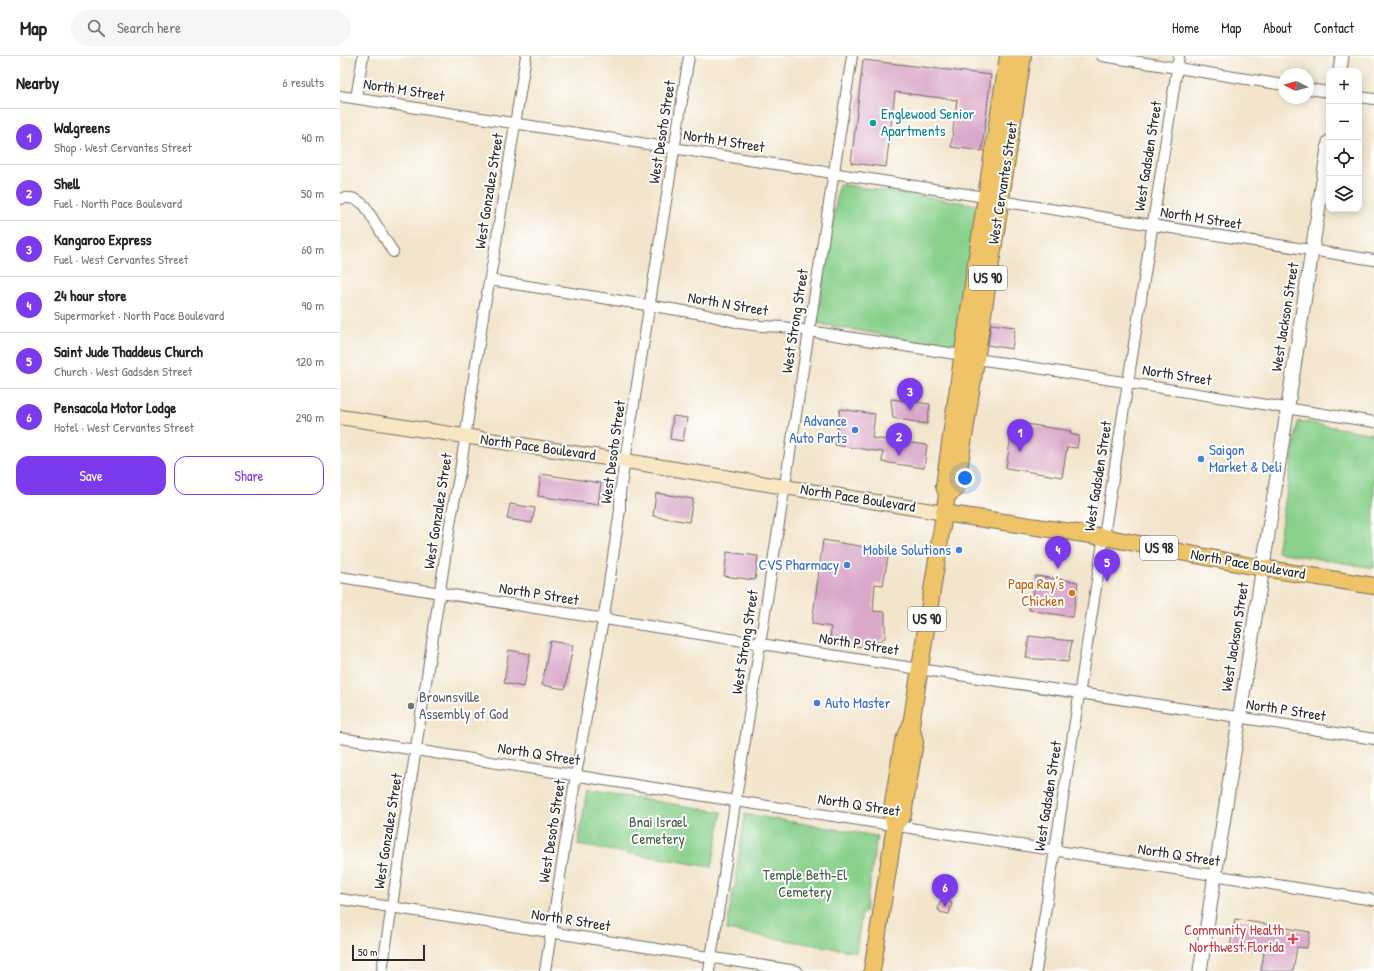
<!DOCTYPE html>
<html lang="en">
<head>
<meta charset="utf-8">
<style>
	body { margin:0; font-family:"Patrick Hand",sans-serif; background:#f6f6f6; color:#222 }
	.controls { position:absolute; right:12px; top:12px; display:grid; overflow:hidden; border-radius:8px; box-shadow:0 2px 10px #0003 }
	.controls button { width:36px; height:36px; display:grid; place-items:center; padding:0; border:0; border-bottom:1px solid #e0e0e0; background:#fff; color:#222; font:20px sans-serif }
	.compass { position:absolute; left:938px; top:12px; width:36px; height:36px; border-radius:50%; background:#fff; box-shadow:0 2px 10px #0003; rotate:276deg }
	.scale { position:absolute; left:12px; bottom:10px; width:73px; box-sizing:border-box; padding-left:4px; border:2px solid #2b2b2b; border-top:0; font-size:11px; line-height:14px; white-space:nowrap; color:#2b2b2b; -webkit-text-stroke:3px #fff; paint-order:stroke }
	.you { position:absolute; left:625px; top:422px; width:14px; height:14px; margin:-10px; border:3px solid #fff; border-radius:50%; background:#1a73e8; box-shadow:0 0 0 6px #1a73e833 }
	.badge { display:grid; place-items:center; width:26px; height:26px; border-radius:50%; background:#7c3aed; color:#fff; font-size:13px; font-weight:700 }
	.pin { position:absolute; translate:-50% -33px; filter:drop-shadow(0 1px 2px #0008) }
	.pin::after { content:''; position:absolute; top:21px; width:14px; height:12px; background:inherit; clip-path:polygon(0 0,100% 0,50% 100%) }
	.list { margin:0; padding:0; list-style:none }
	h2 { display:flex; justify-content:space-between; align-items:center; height:52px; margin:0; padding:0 16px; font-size:17px }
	h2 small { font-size:13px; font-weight:400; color:#767676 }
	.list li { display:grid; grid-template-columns:26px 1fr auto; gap:12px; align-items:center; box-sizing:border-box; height:56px; padding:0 16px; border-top:1px solid #e0e0e0 }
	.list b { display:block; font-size:15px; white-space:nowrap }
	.list p { margin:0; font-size:13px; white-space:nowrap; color:#767676 }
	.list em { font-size:13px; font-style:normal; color:#767676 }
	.actions { display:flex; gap:8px; padding:12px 16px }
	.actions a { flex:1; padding:9px 0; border:1px solid #7c3aed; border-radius:12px; text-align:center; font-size:14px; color:#7c3aed }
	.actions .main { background:#7c3aed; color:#fff }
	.icon { flex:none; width:22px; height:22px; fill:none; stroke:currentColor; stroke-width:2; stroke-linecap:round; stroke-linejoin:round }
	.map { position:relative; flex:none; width:1034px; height:915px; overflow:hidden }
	header { display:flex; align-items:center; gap:24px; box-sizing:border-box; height:56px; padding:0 20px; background:#fff; border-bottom:1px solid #e0e0e0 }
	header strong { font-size:19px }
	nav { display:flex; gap:22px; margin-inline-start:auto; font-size:14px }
	.search { width:280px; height:36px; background:#f6f6f6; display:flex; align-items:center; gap:10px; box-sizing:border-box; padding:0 14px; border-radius:22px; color:#767676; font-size:15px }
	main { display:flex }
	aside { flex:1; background:#fff }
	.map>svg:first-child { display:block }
</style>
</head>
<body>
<header>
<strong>Map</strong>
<div class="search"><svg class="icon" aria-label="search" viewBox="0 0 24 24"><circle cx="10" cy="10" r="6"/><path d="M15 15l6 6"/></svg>Search here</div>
<nav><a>Home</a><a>Map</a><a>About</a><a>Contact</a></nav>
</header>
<main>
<aside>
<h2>Nearby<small>6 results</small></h2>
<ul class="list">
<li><span class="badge">1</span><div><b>Walgreens</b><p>Shop · West Cervantes Street</p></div><em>40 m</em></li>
<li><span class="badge">2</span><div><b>Shell</b><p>Fuel · North Pace Boulevard</p></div><em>50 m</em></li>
<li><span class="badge">3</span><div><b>Kangaroo Express</b><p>Fuel · West Cervantes Street</p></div><em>60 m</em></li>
<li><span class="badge">4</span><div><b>24 hour store</b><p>Supermarket · North Pace Boulevard</p></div><em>90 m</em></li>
<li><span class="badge">5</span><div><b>Saint Jude Thaddeus Church</b><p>Church · West Gadsden Street</p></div><em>120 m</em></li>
<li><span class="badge">6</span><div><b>Pensacola Motor Lodge</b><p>Hotel · West Cervantes Street</p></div><em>290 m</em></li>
</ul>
<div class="actions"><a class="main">Save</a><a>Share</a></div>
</aside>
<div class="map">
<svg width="1034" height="915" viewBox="0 0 1034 915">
	<rect width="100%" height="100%" fill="#fff"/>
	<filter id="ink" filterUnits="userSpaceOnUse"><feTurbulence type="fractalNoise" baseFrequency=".025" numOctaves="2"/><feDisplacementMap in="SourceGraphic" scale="8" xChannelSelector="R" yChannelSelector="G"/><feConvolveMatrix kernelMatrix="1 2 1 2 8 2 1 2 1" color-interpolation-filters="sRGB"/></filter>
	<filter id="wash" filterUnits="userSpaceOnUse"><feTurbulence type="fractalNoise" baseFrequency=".012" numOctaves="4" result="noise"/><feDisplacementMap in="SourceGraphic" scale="16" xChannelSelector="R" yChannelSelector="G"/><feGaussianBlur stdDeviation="0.9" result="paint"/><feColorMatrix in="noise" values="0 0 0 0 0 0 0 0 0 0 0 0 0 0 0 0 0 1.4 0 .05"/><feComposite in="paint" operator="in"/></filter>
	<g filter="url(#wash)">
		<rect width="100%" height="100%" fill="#f3e5cc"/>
		<g fill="#89d08b" stroke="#5a7e5b">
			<path d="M499 128 638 149 618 293 476 267Z"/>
			<path d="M958 365 1034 378V512L937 496Z"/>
			<path d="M247 734 382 756 372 811 238 789Z"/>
			<path d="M405 758 537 780 525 857H522L516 896 387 874 393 833 395 832 396 825 395 824Z"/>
		</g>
		<g id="blocks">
			<g fill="#daa8c9">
				<path d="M523 4 651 19 642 95 611 91 617 44 555 36 546 111 511 107Z"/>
				<path d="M651 268 675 271 672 293 648 289Z"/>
				<path d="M551 343 590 348 587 368 553 362Z"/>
				<path d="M500 353 535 358 532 382 587 389 584 412 542 406 543 396 495 389Z"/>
				<path d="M333 360 347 362 343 385 330 383Z"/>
				<path d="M673 366 731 375 730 378 739 380 737 392 727 391 722 421 666 412Z"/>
				<path d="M201 418 261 427 258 449 198 440Z"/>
				<path d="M316 437 353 443 349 466 313 460Z"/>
				<path d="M170 448 195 452 192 467 167 463Z"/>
				<path d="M483 484 549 495 543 529 535 528 533 555 545 556V582L527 591 490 588 491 571 472 568Z"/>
				<path d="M387 496 418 500 415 524 384 520Z"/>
				<path d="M696 520 738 526 733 561 689 554 691 540H693Z"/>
				<path d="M689 580 732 585 728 606 686 602Z"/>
				<path d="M210 585 233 589 225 633 202 629Z"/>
				<path d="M169 594 190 598 184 631 164 627Z"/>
				<path d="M602 843 610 844V847H612L609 858 600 856V854H598L600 845H601Z"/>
				<path d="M895 863 970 876 967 892 957 891 953 915H921L924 896 890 891Z"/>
			</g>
		</g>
	</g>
	<g filter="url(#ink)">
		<use href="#blocks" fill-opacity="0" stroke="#716c63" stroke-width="1"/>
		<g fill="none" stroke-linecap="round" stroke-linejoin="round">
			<g stroke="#716c63" stroke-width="12">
				<g id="minor">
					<path d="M762 0 944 29"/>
					<path d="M968 33 989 36"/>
					<path d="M0 40 645 141"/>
					<path d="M1019 41 1034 43"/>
					<path d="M16 42 23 0"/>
					<path d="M0 143C10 140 18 143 25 150L53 196"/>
					<path d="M660 145 1034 204"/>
					<path d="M150 224 363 258 399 267 421 270 443 271 622 299"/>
					<path d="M636 303 665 307 1034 366"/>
					<path d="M0 521 579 613 872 657 1034 683"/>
					<path d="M0 682 396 745 1034 844"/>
					<path d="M0 843 457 915"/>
					<path d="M42 915 111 462 120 416 144 254 153 205 186 0"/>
					<path d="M205 915 236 719 267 541 280 454V436L349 0"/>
					<path d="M369 915 512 0"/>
					<path d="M696 915 839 0"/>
				</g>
			</g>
			<g stroke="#716c63" stroke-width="15">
				<g id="tertiary">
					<path d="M1000 15 1002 0"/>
					<path d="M860 915 989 86"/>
				</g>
			</g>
			<g stroke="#716c63" stroke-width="16">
				<path id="secondary" d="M0 361 286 405 604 457"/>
			</g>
			<g stroke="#716c63" stroke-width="18">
				<g id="primary">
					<path d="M607 439 616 433 683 0"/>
					<path d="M604 457 764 481 922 512 1034 530"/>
					<path d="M555 769 563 759 575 686 571 669"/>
					<path d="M532 915 555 769 551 758 563 686 571 669 607 439 604 430C624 286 645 143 668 0"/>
				</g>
			</g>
			<use href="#minor" stroke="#fff" stroke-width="10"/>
			<use href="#tertiary" stroke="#fff" stroke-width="13"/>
			<use href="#secondary" stroke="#f9e7c3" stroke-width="14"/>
			<use href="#primary" stroke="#efc469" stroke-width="16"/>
		</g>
	</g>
	<circle fill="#0f9aa8" stroke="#fff" stroke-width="1.5" cx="533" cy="67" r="4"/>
	<g fill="#3f7fe0" stroke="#fff" stroke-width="1.5">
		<circle cx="515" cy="374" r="4"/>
		<circle cx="861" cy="403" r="4"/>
		<circle cx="619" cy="494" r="4"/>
		<circle cx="507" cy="509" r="4"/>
		<circle cx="477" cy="647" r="4"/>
	</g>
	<circle fill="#e8710a" stroke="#fff" stroke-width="1.5" cx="732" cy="537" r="4"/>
	<circle fill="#6b7280" stroke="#fff" stroke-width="1.5" cx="71" cy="650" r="4"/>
	<path fill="#e0444e" stroke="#fff" stroke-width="1.5" d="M951 877h4v4h4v4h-4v4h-4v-4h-4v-4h4z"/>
	<g text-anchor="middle" stroke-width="4" stroke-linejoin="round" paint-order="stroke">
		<g fill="#fff" stroke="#6b6b6b" stroke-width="1">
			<rect x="629" y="210" width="38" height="24" rx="3"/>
			<rect x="800" y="480" width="38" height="24" rx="3"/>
			<rect x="568" y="551" width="38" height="24" rx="3"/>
		</g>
		<g font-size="14" font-weight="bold" fill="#2b2b2b">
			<text x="648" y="227">US 90</text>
			<text x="819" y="497">US 98</text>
			<text x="587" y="568">US 90</text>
		</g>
		<g font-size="15" fill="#2b2b2b" stroke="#fff">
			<text transform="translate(64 34) rotate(9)" y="5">North M Street</text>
			<text transform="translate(322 76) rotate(-81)" y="5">West Desoto Street</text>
			<text transform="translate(384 85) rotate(9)" y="5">North M Street</text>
			<text transform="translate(808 100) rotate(-81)" y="5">West Gadsden Street</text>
			<text transform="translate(663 127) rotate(-81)" y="5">West Cervantes Street</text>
			<text transform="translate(149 135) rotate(-81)" y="5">West Gonzalez Street</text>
			<text transform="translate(861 162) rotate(9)" y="5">North M Street</text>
			<text transform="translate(388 248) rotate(10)" y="5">North N Street</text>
			<text transform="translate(945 261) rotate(-81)" y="5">West Jackson Street</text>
			<text transform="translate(455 265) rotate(-81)" y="5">West Strong Street</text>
			<text transform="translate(837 319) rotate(9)" y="5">North Street</text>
			<text transform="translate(198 391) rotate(8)" y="5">North Pace Boulevard</text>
			<text transform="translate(273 396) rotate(-82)" y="5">West Desoto Street</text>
			<text transform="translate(758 420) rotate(-81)" y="5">West Gadsden Street</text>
			<text transform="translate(518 442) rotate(9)" y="5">North Pace Boulevard</text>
			<text transform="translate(98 455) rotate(-81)" y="5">West Gonzalez Street</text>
			<text transform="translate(908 508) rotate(10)" y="5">North Pace Boulevard</text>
			<text transform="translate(199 538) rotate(9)" y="5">North P Street</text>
			<text transform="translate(895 581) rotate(-81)" y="5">West Jackson Street</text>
			<text transform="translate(405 586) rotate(-81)" y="5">West Strong Street</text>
			<text transform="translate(519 588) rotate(9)" y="5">North P Street</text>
			<text transform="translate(946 654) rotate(9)" y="5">North P Street</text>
			<text transform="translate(199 698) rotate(9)" y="5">North Q Street</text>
			<text transform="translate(708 740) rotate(-81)" y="5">West Gadsden Street</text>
			<text transform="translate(519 749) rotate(9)" y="5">North Q Street</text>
			<text transform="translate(48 775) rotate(-81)" y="5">West Gonzalez Street</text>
			<text transform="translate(212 775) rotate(-81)" y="5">West Desoto Street</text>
			<text transform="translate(839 799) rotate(9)" y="5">North Q Street</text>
			<text transform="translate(231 864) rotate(9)" y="5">North R Street</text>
		</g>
		<g font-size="15" fill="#0d838f" stroke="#fff" text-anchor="start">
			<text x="541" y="63">Englewood Senior<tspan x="541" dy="17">Apartments</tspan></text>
		</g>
		<g font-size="15" fill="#366cbe" stroke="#fff" text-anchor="end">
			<text x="507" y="370">Advance<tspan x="507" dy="17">Auto Parts</tspan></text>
			<text x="869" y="399" text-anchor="start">Saigon<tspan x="869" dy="17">Market &amp; Deli</tspan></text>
			<text x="611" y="499">Mobile Solutions</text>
			<text x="499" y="514">CVS Pharmacy</text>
			<text x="485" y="652" text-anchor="start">Auto Master</text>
		</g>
		<g font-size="15" fill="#c56008" stroke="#fff" text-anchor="end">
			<text x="724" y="533">Papa Ray's<tspan x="724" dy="17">Chicken</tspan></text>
		</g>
		<g font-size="15" fill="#5b616d" stroke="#fff" text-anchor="start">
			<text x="79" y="646">Brownsville<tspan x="79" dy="17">Assembly of God</tspan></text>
		</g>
		<g font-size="15" fill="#475d48" stroke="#fff">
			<text x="318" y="771">Bnai Israel<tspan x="318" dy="17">Cemetery</tspan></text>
			<text x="465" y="824">Temple Beth-El<tspan x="465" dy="17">Cemetery</tspan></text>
		</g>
		<g font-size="15" fill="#be3a42" stroke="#fff" text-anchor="end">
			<text x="944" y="879">Community Health<tspan x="944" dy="17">Northwest Florida</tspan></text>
		</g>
	</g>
</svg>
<div class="controls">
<button>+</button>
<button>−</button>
<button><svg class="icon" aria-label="locate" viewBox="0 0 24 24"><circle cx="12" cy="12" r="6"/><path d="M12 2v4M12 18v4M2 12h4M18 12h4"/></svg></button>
<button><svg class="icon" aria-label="layers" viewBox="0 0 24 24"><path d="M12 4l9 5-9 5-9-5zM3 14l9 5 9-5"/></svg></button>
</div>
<svg class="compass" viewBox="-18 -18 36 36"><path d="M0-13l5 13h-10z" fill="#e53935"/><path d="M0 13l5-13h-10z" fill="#767676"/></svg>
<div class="scale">50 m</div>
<div class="you"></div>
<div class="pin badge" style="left:680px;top:396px">1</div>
<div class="pin badge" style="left:559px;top:400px">2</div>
<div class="pin badge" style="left:570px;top:355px">3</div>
<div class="pin badge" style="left:718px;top:513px">4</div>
<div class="pin badge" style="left:767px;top:526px">5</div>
<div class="pin badge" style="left:605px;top:851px">6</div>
</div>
</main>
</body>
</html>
